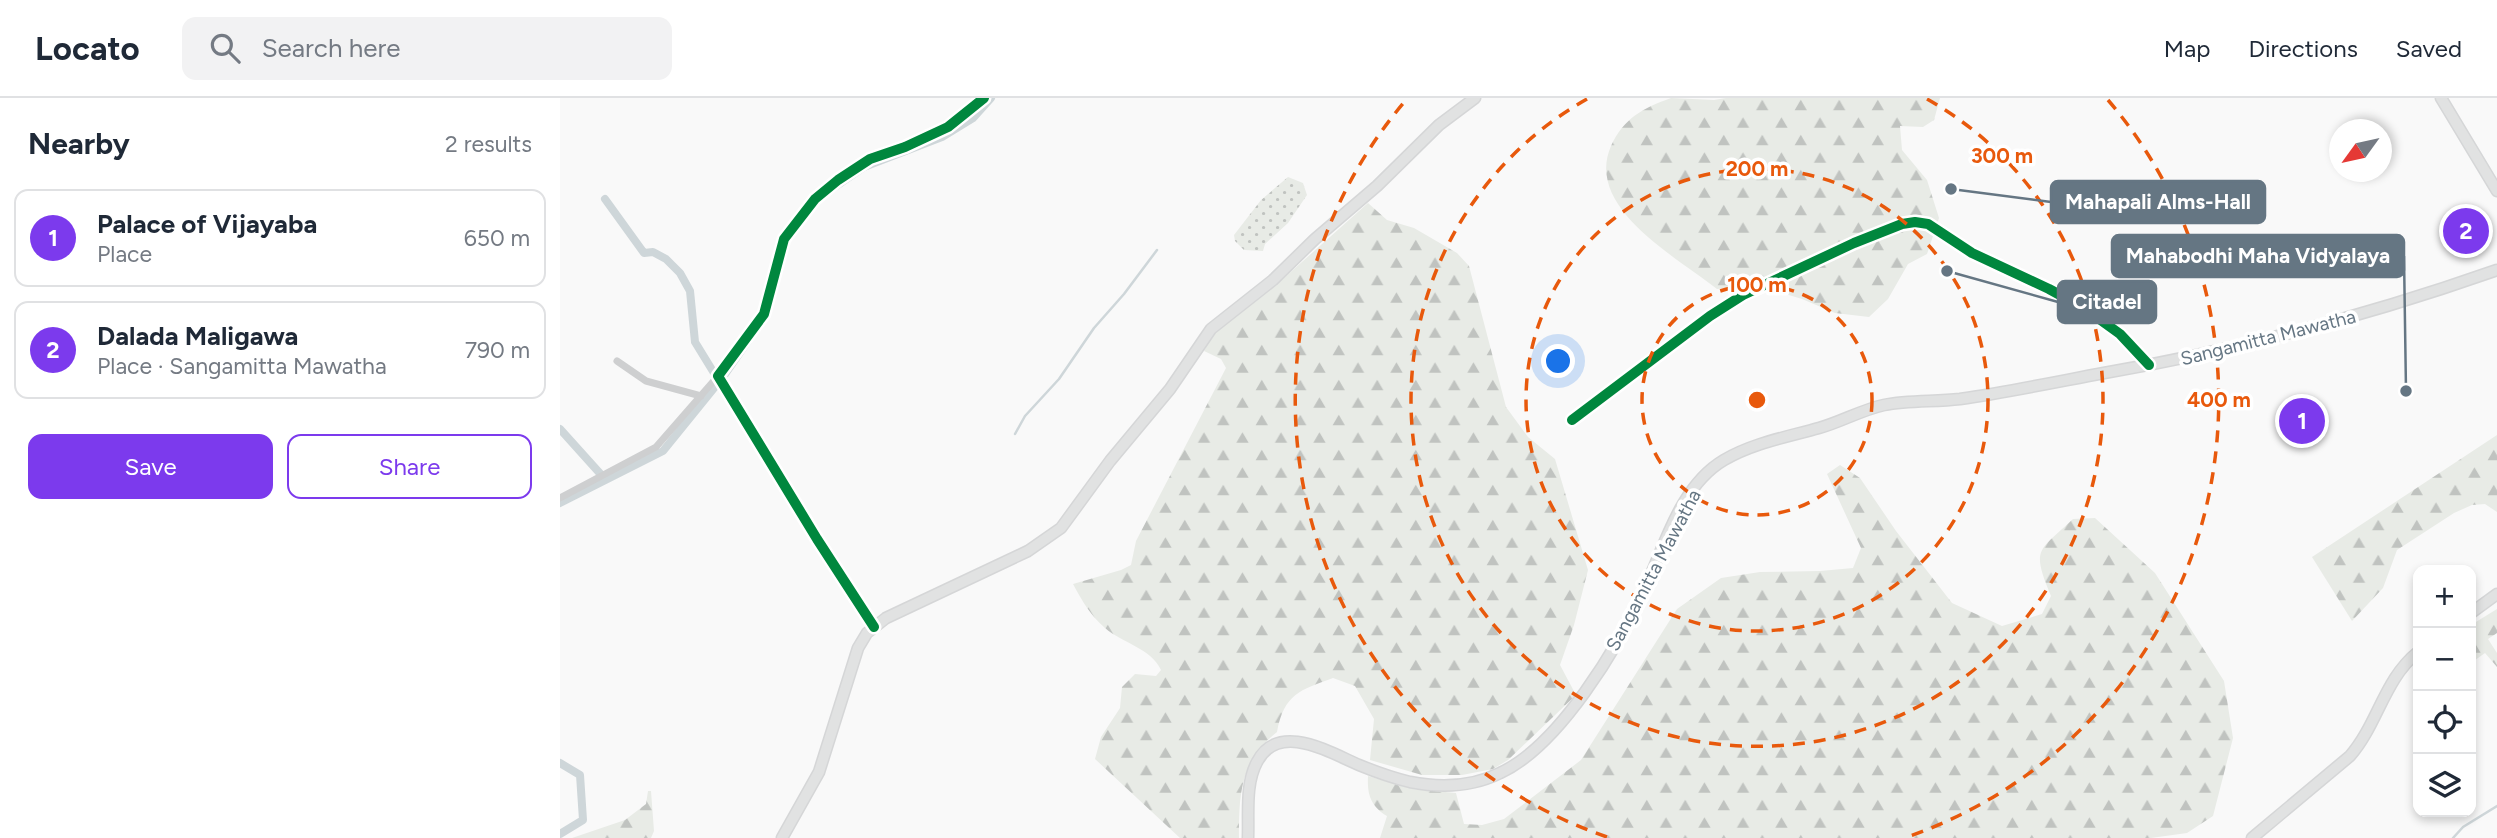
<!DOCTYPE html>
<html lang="en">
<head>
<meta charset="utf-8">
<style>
	body { margin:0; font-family:Figtree,sans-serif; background:#f2f2f3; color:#1f2937 }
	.controls { position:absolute; right:21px; bottom:21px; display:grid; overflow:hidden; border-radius:14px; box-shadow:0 4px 10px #0003 }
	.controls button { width:63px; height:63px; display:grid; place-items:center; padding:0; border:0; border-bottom:2px solid #e0e1e3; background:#fff; color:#1f2937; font:35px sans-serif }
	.compass { position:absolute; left:1769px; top:21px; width:63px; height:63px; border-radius:50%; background:#fff; box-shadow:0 4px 10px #0003; rotate:237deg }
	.you { position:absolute; left:999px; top:264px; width:24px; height:24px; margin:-18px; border:5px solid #fff; border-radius:50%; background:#1a73e8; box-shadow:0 0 0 10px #1a73e833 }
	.badge { display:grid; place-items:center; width:46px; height:46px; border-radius:50%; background:#7c3aed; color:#fff; font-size:23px; font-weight:700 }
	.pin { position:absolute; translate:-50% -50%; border:4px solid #fff; box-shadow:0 2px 7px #0006 }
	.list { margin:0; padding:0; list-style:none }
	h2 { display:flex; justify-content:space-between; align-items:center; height:91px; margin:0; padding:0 28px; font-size:30px }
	h2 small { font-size:23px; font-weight:400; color:#747a83 }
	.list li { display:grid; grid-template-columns:46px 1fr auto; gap:21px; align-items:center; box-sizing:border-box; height:98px; margin:0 14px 14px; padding:0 14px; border:2px solid #e0e1e3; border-radius:14px }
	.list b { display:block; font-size:26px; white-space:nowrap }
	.list p { margin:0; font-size:23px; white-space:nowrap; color:#747a83 }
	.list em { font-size:23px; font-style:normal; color:#747a83 }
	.actions { display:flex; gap:14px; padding:21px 28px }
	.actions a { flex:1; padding:16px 0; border:2px solid #7c3aed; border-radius:14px; text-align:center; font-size:24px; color:#7c3aed }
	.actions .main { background:#7c3aed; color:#fff }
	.icon { flex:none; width:38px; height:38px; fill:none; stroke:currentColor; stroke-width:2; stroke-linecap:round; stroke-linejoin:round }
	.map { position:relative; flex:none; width:1937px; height:740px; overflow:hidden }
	header { display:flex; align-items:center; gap:42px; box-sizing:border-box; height:98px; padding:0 35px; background:#fff; border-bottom:2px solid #e0e1e3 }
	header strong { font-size:33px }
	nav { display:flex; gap:38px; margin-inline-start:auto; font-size:24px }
	.search { width:490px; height:63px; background:#f2f2f3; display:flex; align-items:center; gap:18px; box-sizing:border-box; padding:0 24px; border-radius:14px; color:#747a83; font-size:26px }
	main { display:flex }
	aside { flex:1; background:#fff }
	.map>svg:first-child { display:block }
</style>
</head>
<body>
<header>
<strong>Locato</strong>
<div class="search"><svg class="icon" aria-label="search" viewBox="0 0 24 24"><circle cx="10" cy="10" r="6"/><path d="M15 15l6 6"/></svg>Search here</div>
<nav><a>Map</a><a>Directions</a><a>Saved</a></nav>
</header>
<main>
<aside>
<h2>Nearby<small>2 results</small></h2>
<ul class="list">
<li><span class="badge">1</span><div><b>Palace of Vijayaba</b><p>Place</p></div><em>650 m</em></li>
<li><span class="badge">2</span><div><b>Dalada Maligawa</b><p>Place · Sangamitta Mawatha</p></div><em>790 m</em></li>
</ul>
<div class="actions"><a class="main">Save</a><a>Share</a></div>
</aside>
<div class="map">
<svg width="1937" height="740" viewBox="0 0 1937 740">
	<defs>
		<pattern id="grass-dots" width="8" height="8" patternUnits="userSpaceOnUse" patternTransform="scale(1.75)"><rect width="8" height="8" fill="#e8ebe6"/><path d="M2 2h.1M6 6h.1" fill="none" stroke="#c0c3c0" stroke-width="1.8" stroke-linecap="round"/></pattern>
		<pattern id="forest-firs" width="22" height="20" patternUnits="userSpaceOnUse" patternTransform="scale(1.75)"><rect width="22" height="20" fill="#e8ebe6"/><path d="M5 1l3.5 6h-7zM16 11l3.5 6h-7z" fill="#c0c3c0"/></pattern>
	</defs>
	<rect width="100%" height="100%" fill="#f9f9f9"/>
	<path fill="url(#grass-dots)" d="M728 79 743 85 747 97 728 125 705 146 703 153 684 152 675 143 674 137 701 102Z"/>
	<g fill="url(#forest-firs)">
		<path d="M1111 0 1154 2 1166 0H1380L1374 22 1363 29 1340 28 1342 52 1367 82 1379 120 1367 156 1348 166 1328 201 1309 219 1275 215 1242 201 1202 189 1157 191C1117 159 1024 110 1051 48 1064 20 1083 10 1111 0Z"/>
		<path d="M808 105 827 122 854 130 897 155 909 168 946 309 968 339 995 361 1028 472 1014 527 1000 567 1016 597 948 662 933 671 902 677H862L810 662 814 621 795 588 773 580C740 592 724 596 717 634 680 663 679 696 679 740H620L535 661 541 639 560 610 562 589 575 576 596 578 601 572C591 550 562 545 545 530 531 518 522 503 513 486L561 472 571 467 576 443 666 270 661 261 644 253 653 236 715 188Z"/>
		<path d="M1937 337V414L1925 406 1912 407 1894 415 1837 452 1823 490 1792 523 1752 459Z"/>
		<path d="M1280 367 1300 380 1336 433 1392 505 1442 528 1482 516 1491 498C1471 450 1478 454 1513 421L1535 420 1595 475 1664 583 1673 640 1653 718 1627 735 1591 740H820L827 718C811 708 807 697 808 678L853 691 896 695 904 726 922 727 944 721 1021 662 1117 511 1161 480 1200 474 1260 473 1293 470 1301 450 1267 376Z"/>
		<path d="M1937 511V535L1928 541 1937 555V569L1925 555 1911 565V527Z"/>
		<path d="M88 693H91L94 733 91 740H12L65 722 86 706Z"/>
	</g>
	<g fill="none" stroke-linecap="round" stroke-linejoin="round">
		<g stroke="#ced6d9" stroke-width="2.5">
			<path d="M455 336 465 318 499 281 534 230 564 196 597 152"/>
			<path d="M1893 740 1903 729 1937 708"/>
		</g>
		<g stroke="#ced6d9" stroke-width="8">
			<path d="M269 93 304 69 382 39 413 20 431 0"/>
			<path d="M45 101 84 155 93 154 106 161 120 175 130 193 135 244 154 275 163 279"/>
			<path d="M0 331 45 381"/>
			<path d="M0 405 103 353 163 279 188 243"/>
			<path d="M0 665 20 677 23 722 0 736"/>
		</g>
		<g stroke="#d5d6d7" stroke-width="13">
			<g id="secondary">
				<path d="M1881 0 1937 93"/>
				<path d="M1911 515 1937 496"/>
				<path d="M222 740 259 674 298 550 307 535 326 520 468 453 501 430 550 363 610 291 651 231 713 182 755 141 817 88 879 27 915 0"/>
				<path d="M688 740C689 716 685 686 697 664 718 623 769 654 799 667 816 674 833 680 850 684 881 690 912 689 940 675 999 648 1059 548 1085 490 1105 447 1120 388 1164 362 1193 345 1227 339 1259 330 1281 324 1301 312 1324 307 1349 302 1375 304 1400 301 1448 294 1496 284 1544 275 1678 252 1809 217 1937 172"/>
				<path d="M1692 740 1790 658C1818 626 1824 581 1858 554"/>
			</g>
		</g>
		<g stroke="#cecfd0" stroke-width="7">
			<path d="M57 263 86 283 141 298"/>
			<path d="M1012 322 1150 218 1183 197 1294 145 1342 126 1355 124 1368 126 1412 155 1489 191 1524 210 1560 236 1589 267"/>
			<path d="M0 400 96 349 158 278"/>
			<path d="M314 529 257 441 158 278 204 216 224 141 255 101 278 82 310 61 345 49 388 29 424 0"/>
		</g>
		<use href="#secondary" stroke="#e1e2e2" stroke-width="10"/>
		<g stroke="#fff" stroke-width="15">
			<g id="cycleway">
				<path d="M1012 322 1150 218 1183 197 1294 145 1342 126 1355 124 1368 126 1412 155 1489 191 1524 210 1560 236 1589 267"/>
				<path d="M314 529 257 441 158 278 204 216 224 141 255 101 278 82 310 61 345 49 388 29 424 0"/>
			</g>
		</g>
		<use href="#cycleway" stroke="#00873e" stroke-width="10"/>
	</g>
	<g fill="none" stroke="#e8590c" stroke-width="3.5" stroke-dasharray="12 9">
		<circle cx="1197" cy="302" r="115"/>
		<circle cx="1197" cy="302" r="231"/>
		<path d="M1367 1A346 346 0 1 1 1027 1"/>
		<path d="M1047 739A462 462 0 0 1 846 2M1548 2A462 462 0 0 1 1347 739"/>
	</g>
	<g text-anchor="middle" stroke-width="7" stroke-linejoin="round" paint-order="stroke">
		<g font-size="19" fill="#657683" stroke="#fff">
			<text transform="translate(1708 239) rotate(-14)" y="7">Sangamitta Mawatha</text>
			<text transform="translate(1093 472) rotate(-62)" y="7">Sangamitta Mawatha</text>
		</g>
	</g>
	<circle cx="1197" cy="302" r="10" fill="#e8590c" stroke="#fff" stroke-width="3.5"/>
	<g font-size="21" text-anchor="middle" font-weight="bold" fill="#e8590c" stroke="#fff" stroke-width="7" stroke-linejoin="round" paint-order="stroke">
		<text x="1442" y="65">300 m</text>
		<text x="1197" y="78">200 m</text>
		<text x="1197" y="194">100 m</text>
		<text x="1659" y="309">400 m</text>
	</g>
	<path fill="none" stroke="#657683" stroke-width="2.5" d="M1391 91L1491 104M1846 293L1844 158M1387 173L1498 204"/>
	<g fill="#657683" stroke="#fff" stroke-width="2.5">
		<circle cx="1391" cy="91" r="7"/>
		<circle cx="1846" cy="293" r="7"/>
		<circle cx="1387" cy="173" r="7"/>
	</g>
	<g fill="#657683" stroke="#657683" stroke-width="2.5">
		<rect x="1491" y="83" width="214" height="42" rx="7"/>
		<rect x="1552" y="137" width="292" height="42" rx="7"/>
		<rect x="1498" y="183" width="98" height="42" rx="7"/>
	</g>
	<g font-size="21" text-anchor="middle" font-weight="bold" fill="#fff">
		<text x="1598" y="111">Mahapali Alms-Hall</text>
		<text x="1698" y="165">Mahabodhi Maha Vidyalaya</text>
		<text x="1547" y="211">Citadel</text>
	</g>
</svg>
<div class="controls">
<button>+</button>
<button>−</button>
<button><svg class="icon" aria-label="locate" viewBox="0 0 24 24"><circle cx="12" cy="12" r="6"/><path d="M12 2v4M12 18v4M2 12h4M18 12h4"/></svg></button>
<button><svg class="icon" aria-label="layers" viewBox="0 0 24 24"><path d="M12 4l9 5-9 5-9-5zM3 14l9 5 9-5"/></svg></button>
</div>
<svg class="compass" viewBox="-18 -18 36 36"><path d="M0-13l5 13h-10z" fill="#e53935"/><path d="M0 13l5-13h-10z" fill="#747a83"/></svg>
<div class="you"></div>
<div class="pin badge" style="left:1742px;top:323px">1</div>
<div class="pin badge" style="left:1906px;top:133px">2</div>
</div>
</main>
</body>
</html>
